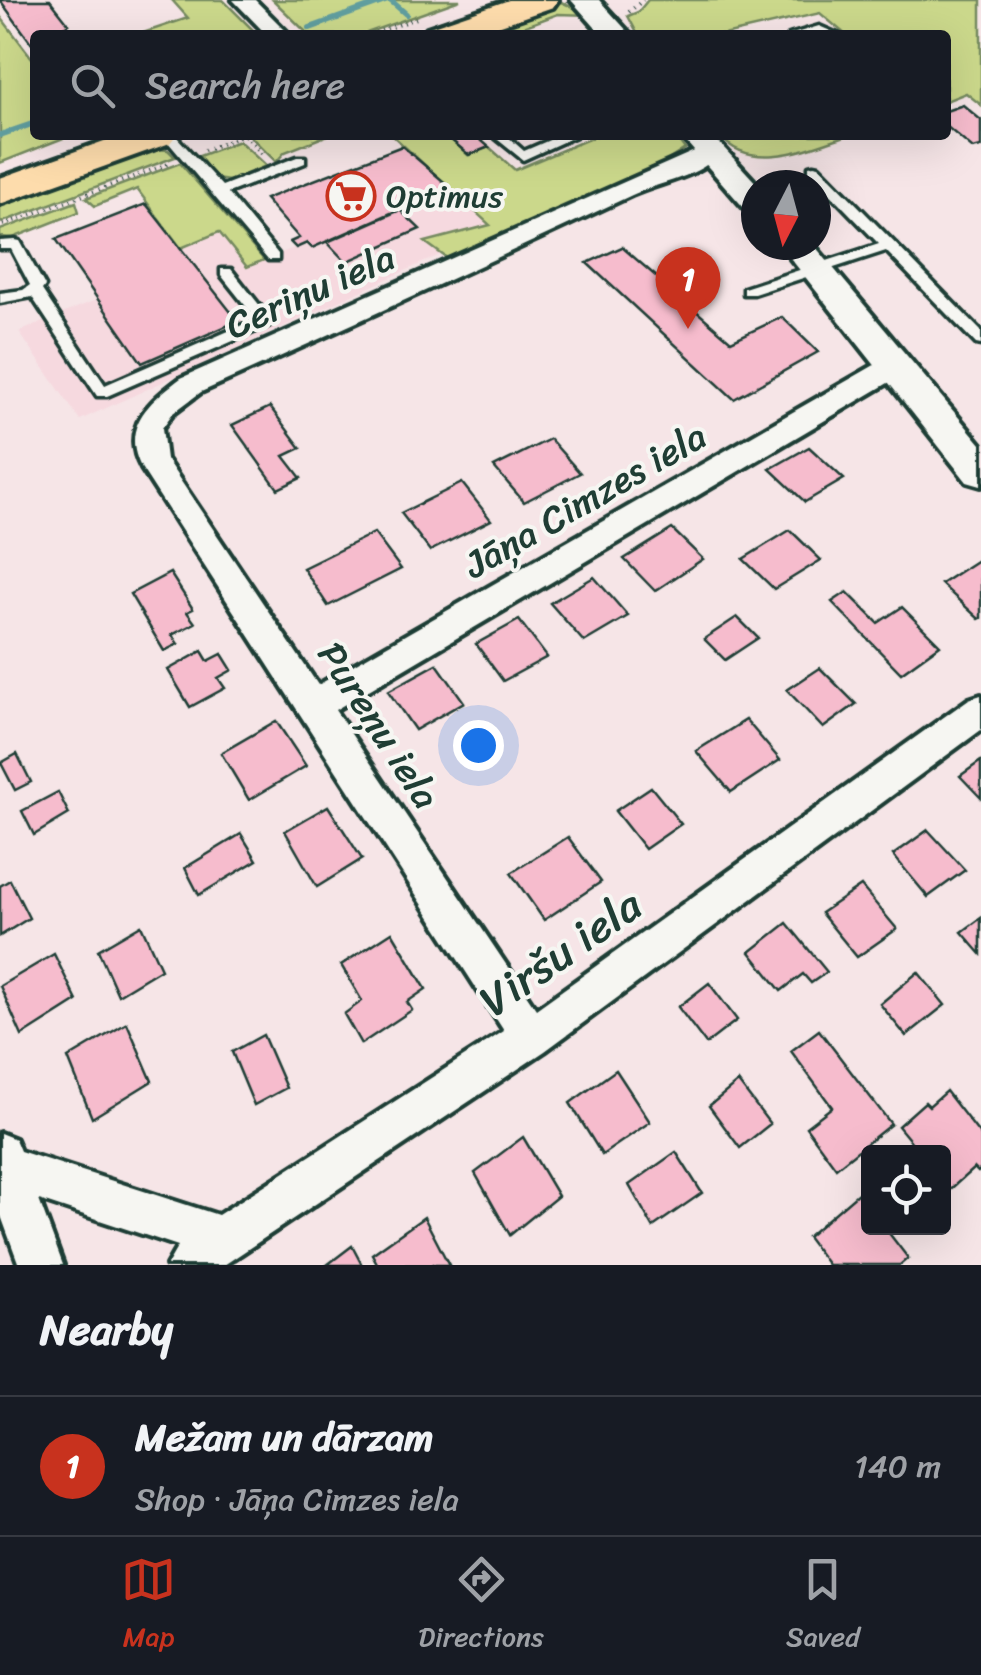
<!DOCTYPE html>
<html lang="en">
<head>
<meta charset="utf-8">
<style>
	body { margin:0; font-family:Sriracha,sans-serif; background:#20242c; color:#f1f3f6 }
	.controls { position:absolute; right:30px; bottom:30px; display:grid; overflow:hidden; border-radius:10px; box-shadow:0 10px 40px #0002 }
	.controls button { width:90px; height:90px; display:grid; place-items:center; padding:0; border:0; border-bottom:2px solid #363941; background:#171b24; color:#f1f3f6; font:50px sans-serif }
	.compass { position:absolute; left:741px; top:170px; width:90px; height:90px; border-radius:50%; background:#171b24; box-shadow:0 10px 40px #0002; rotate:186deg }
	.you { position:absolute; left:478px; top:745px; width:35px; height:35px; margin:-25px; border:8px solid #fff; border-radius:50%; background:#1a73e8; box-shadow:0 0 0 15px #1a73e833 }
	.badge { display:grid; place-items:center; width:65px; height:65px; border-radius:50%; background:#c8321e; color:#fff; font-size:32px; font-weight:700 }
	.pin { position:absolute; translate:-50% -82px; filter:drop-shadow(0 2px 5px #0008) }
	.pin::after { content:''; position:absolute; top:52px; width:35px; height:30px; background:inherit; clip-path:polygon(0 0,100% 0,50% 100%) }
	.list { margin:0; padding:0; list-style:none }
	h2 { display:flex; justify-content:space-between; align-items:center; height:130px; margin:0; padding:0 40px; font-size:42px }
	h2 small { font-size:32px; font-weight:400; color:#9ea1a6 }
	.list li { display:grid; grid-template-columns:65px 1fr auto; gap:30px; align-items:center; box-sizing:border-box; height:140px; padding:0 40px; border-top:2px solid #363941 }
	.list b { display:block; font-size:38px; white-space:nowrap }
	.list p { margin:0; font-size:32px; white-space:nowrap; color:#9ea1a6 }
	.list em { font-size:32px; font-style:normal; color:#9ea1a6 }
	.icon { flex:none; width:55px; height:55px; fill:none; stroke:currentColor; stroke-width:2; stroke-linecap:round; stroke-linejoin:round }
	.map { position:relative; flex:none; width:981px; height:1265px; overflow:hidden }
	.search { position:absolute; background:#171b24; box-shadow:0 10px 40px #0002; left:30px; right:30px; top:30px; height:110px; display:flex; align-items:center; gap:25px; box-sizing:border-box; padding:0 35px; border-radius:10px; color:#9ea1a6; font-size:38px }
	.sheet { height:270px; background:#171b24 }
	nav { display:flex; justify-content:space-around; align-items:center; box-sizing:border-box; height:140px; border-top:2px solid #363941; background:#171b24; font-size:28px; color:#9ea1a6 }
	nav a { display:grid; justify-items:center; gap:5px }
	nav .on { color:#c8321e }
	.map>svg:first-child { display:block }
</style>
</head>
<body>
<div class="map">
<svg width="981" height="1265" viewBox="0 0 981 1265">
	<rect width="100%" height="100%" fill="#f6e5e7"/>
	<filter id="ink" filterUnits="userSpaceOnUse"><feTurbulence type="fractalNoise" baseFrequency=".01" numOctaves="2"/><feDisplacementMap in="SourceGraphic" scale="20" xChannelSelector="R" yChannelSelector="G"/><feConvolveMatrix kernelMatrix="1 2 1 2 8 2 1 2 1" color-interpolation-filters="sRGB"/></filter>
	<g filter="url(#ink)">
		<path fill="#f6d9df" d="M450 187 494 230 80 420 19 332 98 299 181 248 219 232 247 266 307 243 313 248Z"/>
		<g fill="#cbd88b" stroke="#758a60" stroke-width="2.5">
			<path d="M172 0H223L258 35H137L188 18Z"/>
			<path d="M273 0H460L361 35H309Z"/>
			<path d="M648 0H981V105L966 93 946 101V35H846L820 13 724 35H638L628 16 638 12Z"/>
			<path d="M561 2 591 15 558 14 501 35 478 32 547 3Z"/>
			<path d="M0 16 35 62V135H71L0 163Z"/>
			<path d="M253 135H328L285 152 276 162 251 137Z"/>
			<path d="M392 135H459L451 139 468 155 489 147 515 170 598 135H674L685 149 656 168 451 261 425 242 490 225Z"/>
			<path d="M719 135H848C809 148 751 174 719 135Z"/>
			<path d="M239 141 266 166 229 181 216 179 199 156Z"/>
			<path d="M145 148 168 150 175 157 0 223V203Z"/>
			<path d="M180 163 264 260 247 267 219 232 181 248 137 189 95 206 86 198Z"/>
			<path d="M76 202 79 212 13 238 0 237V230Z"/>
		</g>
		<g fill="none" stroke-linecap="round" stroke-linejoin="round">
			<g stroke="#619e9f" stroke-width="6">
				<path d="M390 0 406 14"/>
				<path d="M310 28 388 0"/>
				<path d="M0 135 35 123"/>
			</g>
		</g>
		<g fill="#f6bccd" stroke="#1f3d34" stroke-width="2.5">
			<path d="M0 0H50L69 24 48 35H35L32 44Z"/>
			<path d="M963 105 981 120V147L973 149 946 126V111Z"/>
			<path d="M459 135H475L489 147 469 155 450 139Z"/>
			<path d="M402 146 450 187 312 248 307 243 296 248 290 242 299 238 265 199Z"/>
			<path d="M146 204 238 321 142 363 56 239Z"/>
			<path d="M400 210 420 229 346 262 327 242Z"/>
			<path d="M622 247 731 341 782 317 818 352 734 399 587 263Z"/>
			<path d="M270 407 301 448 284 456 301 478 278 489 232 425Z"/>
			<path d="M550 439 580 473 524 502 494 467Z"/>
			<path d="M809 447 844 479 805 502 770 469Z"/>
			<path d="M462 483 491 520 430 551 401 513Z"/>
			<path d="M672 529 703 559 655 591 624 559Z"/>
			<path d="M790 530 821 560 774 589 743 559Z"/>
			<path d="M374 533 401 569 328 606 303 568Z"/>
			<path d="M981 558V618L979 619 941 584Z"/>
			<path d="M170 573 193 609 187 612 195 623 172 635 178 644 164 651 130 594Z"/>
			<path d="M594 577 628 616 584 642 550 603Z"/>
			<path d="M847 592 878 623 902 607 940 645 901 673 832 602Z"/>
			<path d="M737 617 758 638 725 660 704 639Z"/>
			<path d="M519 620 547 657 503 681 476 644Z"/>
			<path d="M202 651 208 661 222 654 232 670 218 678 225 688 190 707 168 670Z"/>
			<path d="M437 664 464 702 415 730 388 691Z"/>
			<path d="M820 668 856 704 823 728 787 690Z"/>
			<path d="M746 720 780 760 731 792 696 751Z"/>
			<path d="M276 721 306 766 249 800 221 753Z"/>
			<path d="M17 754 31 782 15 790 1 763Z"/>
			<path d="M981 761V798L960 776Z"/>
			<path d="M651 787 681 824 645 849 615 811Z"/>
			<path d="M58 792 69 814 34 835 22 811Z"/>
			<path d="M328 806 362 859 317 887 285 831Z"/>
			<path d="M928 830 965 870 928 897 893 855Z"/>
			<path d="M241 834 257 860 199 895 185 868Z"/>
			<path d="M568 837 601 882 544 920 511 873Z"/>
			<path d="M10 880 29 918 0 936V886Z"/>
			<path d="M861 886 897 929 857 957 821 913Z"/>
			<path d="M981 918V954L962 932Z"/>
			<path d="M787 923 827 972 811 983 803 974 781 991 750 952Z"/>
			<path d="M141 925 161 969 118 995 98 950Z"/>
			<path d="M392 932 426 989 407 1002 412 1010 361 1044 344 1014 362 1001 341 965Z"/>
			<path d="M54 954 77 1001 22 1036 0 986Z"/>
			<path d="M918 972 945 1005 906 1036 880 1004Z"/>
			<path d="M709 983 737 1020 706 1044 678 1007Z"/>
			<path d="M127 1023 152 1081 92 1118 68 1058Z"/>
			<path d="M819 1030 891 1124 836 1168 806 1127 832 1107 791 1051Z"/>
			<path d="M263 1035 286 1088 254 1105 232 1052Z"/>
			<path d="M616 1070 650 1122 602 1155 570 1103Z"/>
			<path d="M738 1082 770 1124 740 1148 709 1106Z"/>
			<path d="M946 1091 981 1136V1169L978 1172 974 1168 944 1195V1152H914L917 1149 898 1126 925 1102 929 1106Z"/>
			<path d="M523 1137 558 1196 510 1235 475 1173Z"/>
			<path d="M676 1152 702 1193 653 1227 629 1185Z"/>
			<path d="M858 1193 868 1206V1228H885L908 1258 900 1265H828L807 1237Z"/>
			<path d="M424 1217 449 1265H378L372 1254Z"/>
			<path d="M352 1246 362 1265H327Z"/>
		</g>
		<g fill="none" stroke-linecap="round" stroke-linejoin="round">
			<g stroke="#1f3d34" stroke-width="7">
				<g id="service">
					<path d="M819 26 840 35 818 33 789 35Z"/>
					<path d="M162 135H175L222 186 297 157H305V163L228 193 278 254V260H268Z"/>
					<path d="M492 135H506L524 151 561 135H578L523 160Z"/>
					<path d="M814 165 819 166 981 331V345L976 344 886 251 754 294H744V288L879 244 809 172V166Z"/>
					<path d="M15 240 20 241 45 286 42 290 105 385 256 319 221 275V269H231L272 321 270 325 107 396H97L32 297 0 303V293L23 290 30 285 11 249H0V241Z"/>
				</g>
			</g>
			<g stroke="#1f3d34" stroke-width="8">
				<g id="minor">
					<path d="M233 0H255L290 35H267Z"/>
					<path d="M708 145 720 152C702 177 659 182 632 195 489 262 345 328 201 392L173 413 162 428 166 459 318 685 885 359H905L909 366 905 373 335 710 536 1009 969 699 981 695V730L545 1051 224 1265H167L178 1246 39 1200 63 1265H19L0 1213V1133L15 1139 20 1151 218 1215 504 1031 142 469C119 427 150 401 181 378Z"/>
				</g>
			</g>
			<g stroke="#1f3d34" stroke-width="8">
				<g id="tertiary">
					<path d="M571 0H599L631 35H602Z"/>
					<path d="M680 135H712L758 185 756 212 745 209Z"/>
					<path d="M780 245H814L981 444V486L967 482Z"/>
				</g>
			</g>
			<g stroke="#1f3d34" stroke-width="8">
				<g id="primary">
					<path d="M509 0H558L553 7 472 35H422L427 28Z"/>
					<path d="M121 135H176L170 143 0 204V178Z"/>
				</g>
			</g>
			<g stroke="#1f3d34" stroke-width="4" stroke-dasharray="1 5" stroke-linecap="butt">
				<path d="M629 12 643 0"/>
				<path d="M370 35 417 18"/>
				<path d="M245 135 263 155"/>
				<path d="M204 150 245 135"/>
				<path d="M3 225 171 163"/>
			</g>
			<use href="#service" fill="#f6f6f2" fill-rule="evenodd"/>
			<use href="#minor" fill="#f6f6f2" fill-rule="evenodd"/>
			<use href="#tertiary" fill="#f6f6f2" fill-rule="evenodd"/>
			<use href="#primary" fill="#fddcac" fill-rule="evenodd"/>
		</g>
	</g>
	<defs>
		<g id="supermarket-ring" transform="scale(2.5)"><circle r="9.5" fill="#f6f6f2" stroke="#c8321e" stroke-width="1.5"/><path d="M-6-5.5h2.5l.6 2H6L4.5 2H-2.5L-4.4-4H-6ZM-1.5 3.2a1.3 1.3 0 1 0 .1 0ZM3 3.2a1.3 1.3 0 1 0 .1 0Z" fill="#c8321e"/></g>
	</defs>
	<g fill-rule="evenodd">
		<use href="#supermarket-ring" x="351" y="196"/>
	</g>
	<g text-anchor="middle" stroke-width="8" stroke-linejoin="round" paint-order="stroke">
		<g font-size="32" fill="#1f3d34" stroke="#f6f6f2" text-anchor="start">
			<text x="386" y="207">Optimus</text>
		</g>
		<g font-size="38" fill="#1f3d34" stroke="#f6f6f2">
			<text transform="translate(310 291) rotate(-24)" y="13">Ceriņu iela</text>
			<text transform="translate(585 500) rotate(-30)" y="13">Jāņa Cimzes iela</text>
			<text transform="translate(379 725) rotate(57)" y="13">Pureņu iela</text>
		</g>
		<g font-size="45" fill="#1f3d34" stroke="#f6f6f2">
			<text transform="translate(560 952) rotate(-35)" y="16">Viršu iela</text>
		</g>
	</g>
</svg>
<div class="controls">
<button><svg class="icon" aria-label="locate" viewBox="0 0 24 24"><circle cx="12" cy="12" r="6"/><path d="M12 2v4M12 18v4M2 12h4M18 12h4"/></svg></button>
</div>
<svg class="compass" viewBox="-18 -18 36 36"><path d="M0-13l5 13h-10z" fill="#e53935"/><path d="M0 13l5-13h-10z" fill="#9ea1a6"/></svg>
<div class="you"></div>
<div class="pin badge" style="left:688px;top:329px">1</div>
<div class="search"><svg class="icon" aria-label="search" viewBox="0 0 24 24"><circle cx="10" cy="10" r="6"/><path d="M15 15l6 6"/></svg>Search here</div>
</div>
<section class="sheet">
<h2>Nearby<small></small></h2>
<ul class="list">
<li><span class="badge">1</span><div><b>Mežam un dārzam</b><p>Shop · Jāņa Cimzes iela</p></div><em>140 m</em></li>
</ul>
</section>
<nav>
<a class="on"><svg class="icon" aria-label="map" viewBox="0 0 24 24"><path d="M3 6l6-2 6 2 6-2v14l-6 2-6-2-6 2zM9 4v14M15 6v14"/></svg>Map</a>
<a><svg class="icon" aria-label="directions" viewBox="0 0 24 24"><path d="M12 3l9 9-9 9-9-9zM9 14v-3h6M13 9l2 2-2 2"/></svg>Directions</a>
<a><svg class="icon" aria-label="saved" viewBox="0 0 24 24"><path d="M7 4h10v16l-5-4-5 4z"/></svg>Saved</a>
</nav>
</body>
</html>
